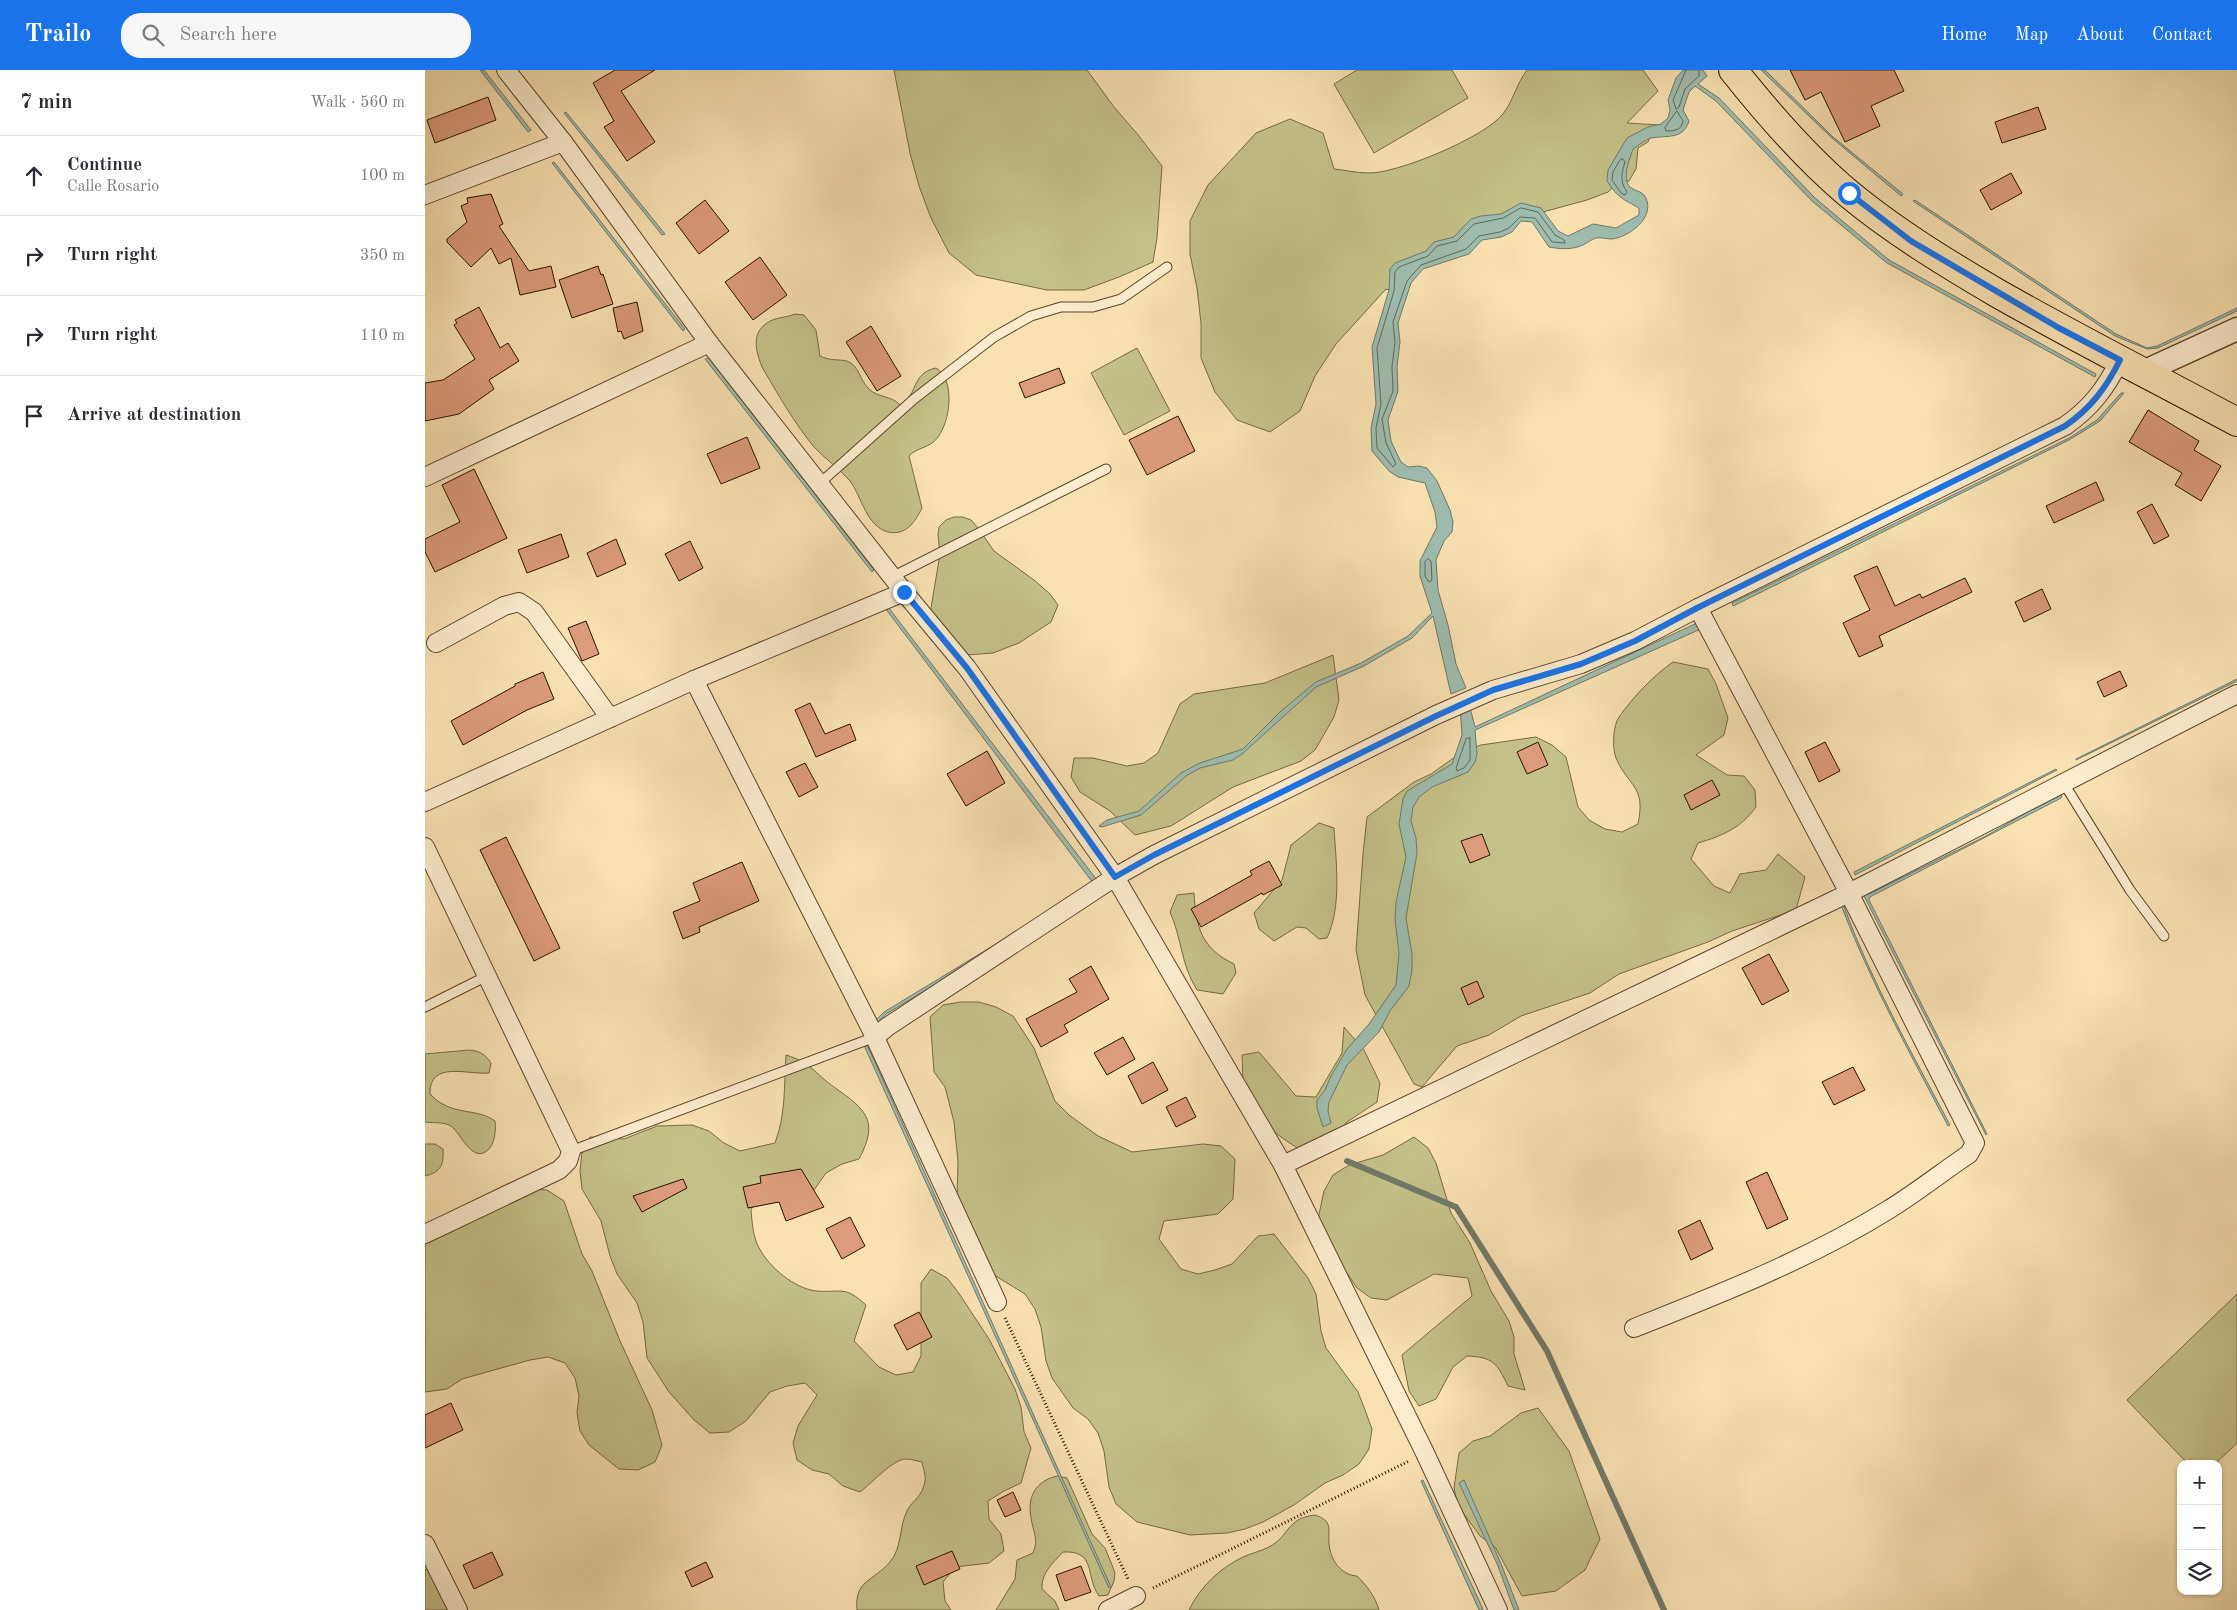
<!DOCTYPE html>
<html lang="en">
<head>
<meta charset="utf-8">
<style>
	body { margin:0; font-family:"Old Standard TT",serif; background:#f7f7f7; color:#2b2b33 }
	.controls { position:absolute; right:15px; bottom:15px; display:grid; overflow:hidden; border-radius:10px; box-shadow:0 1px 4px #0004 }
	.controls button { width:45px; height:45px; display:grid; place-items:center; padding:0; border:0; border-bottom:1px solid #e1e1e2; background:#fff; color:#2b2b33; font:25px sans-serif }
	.stop { position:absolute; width:15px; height:15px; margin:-11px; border:4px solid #1a73e8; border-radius:50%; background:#fff }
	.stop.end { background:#1a73e8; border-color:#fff; box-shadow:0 1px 5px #0008 }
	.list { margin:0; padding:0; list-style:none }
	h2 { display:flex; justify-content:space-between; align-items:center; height:65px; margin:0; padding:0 20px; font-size:21px }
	h2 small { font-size:16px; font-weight:400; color:#7c7c81 }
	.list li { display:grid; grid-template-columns:32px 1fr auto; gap:15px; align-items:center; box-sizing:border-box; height:80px; padding:0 20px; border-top:1px solid #e1e1e2 }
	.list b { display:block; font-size:19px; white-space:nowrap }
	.list p { margin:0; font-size:16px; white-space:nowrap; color:#7c7c81 }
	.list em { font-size:16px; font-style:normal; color:#7c7c81 }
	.icon { flex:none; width:28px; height:28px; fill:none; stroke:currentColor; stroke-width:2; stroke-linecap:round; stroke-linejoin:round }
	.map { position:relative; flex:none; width:1812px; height:1540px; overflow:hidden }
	header { display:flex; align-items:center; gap:30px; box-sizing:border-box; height:70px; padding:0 25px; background:#1a73e8; color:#fff }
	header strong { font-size:24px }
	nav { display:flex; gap:28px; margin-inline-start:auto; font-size:18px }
	.search { width:350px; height:45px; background:#f7f7f7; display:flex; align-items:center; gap:12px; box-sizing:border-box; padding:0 18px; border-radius:20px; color:#7c7c81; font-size:19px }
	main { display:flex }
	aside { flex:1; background:#fff }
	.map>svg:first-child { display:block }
</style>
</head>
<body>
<header>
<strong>Trailo</strong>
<div class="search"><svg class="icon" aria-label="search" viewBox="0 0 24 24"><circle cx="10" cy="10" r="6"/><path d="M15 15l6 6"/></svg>Search here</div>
<nav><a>Home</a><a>Map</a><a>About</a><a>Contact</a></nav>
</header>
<main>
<aside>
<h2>7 min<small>Walk · 560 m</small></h2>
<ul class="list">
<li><svg class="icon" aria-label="ahead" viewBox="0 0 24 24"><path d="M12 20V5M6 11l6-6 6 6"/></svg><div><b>Continue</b><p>Calle Rosario</p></div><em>100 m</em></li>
<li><svg class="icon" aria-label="right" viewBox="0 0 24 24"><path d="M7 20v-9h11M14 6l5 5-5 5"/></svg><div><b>Turn right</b></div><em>350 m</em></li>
<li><svg class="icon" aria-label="right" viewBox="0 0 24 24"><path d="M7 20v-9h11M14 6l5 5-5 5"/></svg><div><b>Turn right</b></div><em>110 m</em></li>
<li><svg class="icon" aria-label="arrive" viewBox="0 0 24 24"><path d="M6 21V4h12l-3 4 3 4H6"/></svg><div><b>Arrive at destination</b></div></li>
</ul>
</aside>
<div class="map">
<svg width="1812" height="1540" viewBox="0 0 1812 1540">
	<rect width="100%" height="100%" fill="#f9e1b2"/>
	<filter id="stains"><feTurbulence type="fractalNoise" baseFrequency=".004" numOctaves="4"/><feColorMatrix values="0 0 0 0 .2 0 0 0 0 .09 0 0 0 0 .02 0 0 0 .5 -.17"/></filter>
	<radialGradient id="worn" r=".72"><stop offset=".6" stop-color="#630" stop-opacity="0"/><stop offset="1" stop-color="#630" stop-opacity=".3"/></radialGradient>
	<g fill="#c4c188" stroke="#786a44">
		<path d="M469 0H662L689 37 714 66 737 96 732 168 728 192 694 207 659 220H622L551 205 524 183 506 148 494 116 485 83Z"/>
		<path d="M932 0H1027L1043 28 949 83 909 14Z"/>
		<path d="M1102 0H1218L1233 21 1202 53 1234 55 1229 56 1223 72 1213 78 1211 99 1204 111 1194 112 1183 122 1162 130 1056 159 964 220 961 219 911 274 890 306 875 341 845 362 812 350 790 322 776 288V253L772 218 765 184V151L783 115 831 63 865 49 898 63 909 99C920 100 932 103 943 103 972 104 1060 67 1078 44 1088 31 1092 13 1102 0Z"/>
		<path d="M370 244 379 245 391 260 395 286C405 291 413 289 422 291 434 295 435 311 444 319 453 328 466 325 475 335 494 324 486 303 511 298 531 310 525 351 513 367 506 378 492 377 484 386L497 438C490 452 481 466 463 462 441 456 437 427 425 411 414 398 400 389 389 377 370 354 352 323 337 297 329 277 326 258 350 249 357 247 363 247 370 244Z"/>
		<path d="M712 278 745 341 699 365 666 303Z"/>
		<path d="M529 447H538L546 450 553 458 569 481 609 510 625 524 633 535 626 552 594 573 568 583 541 585 507 546 506 538 515 484 513 465 514 457 521 450Z"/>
		<path d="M908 585 914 630 909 647 890 680 876 691 808 717 746 756 710 765 685 741 655 722 646 707 649 688H668L702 696 719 693 733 683 755 634 769 624 840 613Z"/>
		<path d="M1248 592 1283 599 1291 614 1303 648 1299 665 1271 685 1302 705 1319 706 1330 720 1331 737C1316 758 1297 766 1273 773L1266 789 1289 816 1305 823 1315 804 1341 800 1353 784 1380 807 1371 840 1307 861 1283 872 1194 904 1165 923 1096 946 1064 965 1032 976 997 1017 989 1014 940 925 931 880 938 784 942 747 989 712 1006 704 1037 682 1056 675 1111 667 1127 675 1141 687 1153 737 1164 750 1180 759 1197 762 1213 754C1221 715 1204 718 1191 688 1187 679 1188 655 1194 647 1208 627 1228 606 1248 592Z"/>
		<path d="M894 753 909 758C911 792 917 836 902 868L894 869 881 858 872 857 849 871 834 859 829 843 857 810 866 775Z"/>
		<path d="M769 823C771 857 776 878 809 894L811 903 798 924 772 920C756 895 757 869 745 842L752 825Z"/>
		<path d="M535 932H554L571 937 588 946 609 978 630 1031 644 1045 673 1066 707 1082 778 1074 796 1076 810 1089 808 1129 793 1144 739 1151 734 1169 756 1199 773 1204 790 1200 807 1194 833 1166 849 1164 883 1208 891 1224 896 1261 901 1278 933 1322 940 1340 947 1359 944 1379 934 1394 918 1405 900 1413 869 1435 838 1452 820 1459 802 1463 765 1465 712 1452 691 1434 684 1417 679 1381 673 1363 663 1349 648 1338 627 1308 621 1291 616 1257 610 1239 600 1224 569 1205 532 1128 533 1091 529 1052 520 1017 509 1002 505 947 518 935Z"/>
		<path d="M919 957 939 980 955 1013 952 1032 922 1052 897 1078 880 1083C857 1068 825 1049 819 1020 817 1009 818 996 817 985L834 982 871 1026 891 1027 917 983Z"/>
		<path d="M44 980C55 981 60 984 66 993L64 1003C43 1005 4 990 5 1024 26 1047 51 1037 70 1051 71 1059 70 1071 65 1078 47 1098 35 1059 24 1055 17 1052 7 1053 0 1052V984Z"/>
		<path d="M361 985C387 993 389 1003 409 1017 440 1039 455 1050 434 1089L417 1094 401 1103 389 1120 375 1133 340 1127 326 1139C327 1152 328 1167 334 1178 345 1198 369 1218 391 1221 417 1223 419 1215 441 1235L429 1271 454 1297 471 1305 488 1302 496 1286V1213L506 1199 522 1208 533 1222 564 1269 590 1319 596 1337 599 1362 606 1378 596 1413 579 1421 563 1431 564 1449 576 1464 579 1481 564 1493 530 1497 518 1512 520 1531 526 1540H432C429 1510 449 1511 465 1492 477 1478 474 1457 482 1441 488 1429 497 1428 500 1411 501 1406 498 1398 497 1392 492 1391 486 1389 481 1389 468 1389 446 1414 435 1422L418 1416 404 1404 387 1400 372 1390 368 1373 373 1356 392 1325 380 1313 362 1316 345 1322 321 1351 304 1362 285 1363 269 1350 244 1322 222 1288 218 1252 212 1233 192 1204 185 1186 176 1151 157 1119 155 1101 157 1082 165 1067 199 1069 232 1056 267 1055 284 1061 299 1073 315 1081 350 1073C361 1044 359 1015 361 985Z"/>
		<path d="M989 1067 1003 1078 1011 1093 1026 1143 1045 1173 1066 1221 1084 1251 1089 1267V1284L1100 1320 1083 1316C1072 1293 1068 1287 1042 1286L1028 1297 1011 1329 994 1336 984 1321 977 1285 1047 1226 1043 1208 1009 1204 962 1230 946 1228 932 1218 922 1203 907 1192 891 1158 899 1121 908 1105 924 1095 958 1085Z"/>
		<path d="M0 1074H10L18 1079C19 1095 16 1102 0 1106Z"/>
		<path d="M105 1119 122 1120 139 1131 157 1184 167 1201 195 1271 227 1340 237 1375 230 1392 213 1400 194 1399 164 1375 155 1361 152 1343 154 1326 150 1308 140 1293 123 1287 105 1290 37 1309 22 1319 0 1322V1171Z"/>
		<path d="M1812 1224V1373L1790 1394H1763L1702 1330Z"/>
		<path d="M1113 1338 1144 1381 1175 1469 1160 1500 1131 1521 1097 1526 1070 1477 1055 1466 1033 1436 1029 1418 1034 1383 1048 1371 1065 1366 1096 1343Z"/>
		<path d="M632 1406 642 1408 667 1464 680 1478 687 1495 690 1503 689 1511 683 1525 674 1526C660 1507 672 1480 638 1482 628 1493 616 1503 617 1519L630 1531 634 1540H571L590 1509 592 1490 608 1483C614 1469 608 1462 606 1448 602 1426 611 1411 632 1406Z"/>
		<path d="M890 1445C908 1451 903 1458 904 1473 905 1490 916 1505 932 1506 942 1516 950 1526 954 1540H764C775 1517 795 1498 818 1487 827 1483 836 1481 844 1477 865 1466 861 1448 890 1445Z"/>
		<path d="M0 1499 7 1501 33 1540H0Z"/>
	</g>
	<g fill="#9ebdaf" stroke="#707969">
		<path d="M55 0H59L106 60 103 62Z"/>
		<path d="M1258 0H1278L1282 6 1273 14 1294 28 1390 128 1464 190 1671 304 1670 307 1462 193 1387 131 1291 31 1270 16 1264 22 1258 40 1264 51C1258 70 1243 65 1226 68 1220 70 1214 75 1208 79 1205 89 1199 101 1202 112 1205 122 1217 119 1221 128 1230 148 1204 167 1187 169 1182 169 1176 167 1171 168 1167 169 1162 173 1158 175 1147 180 1135 179 1124 177L1107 152 1096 151 1087 162 1076 167 1057 170 1044 184 998 199 986 213 973 253 975 272 972 297 973 321 963 350 966 371 976 392 983 397 994 396 1002 398 1012 411 1025 440 1028 452 1027 462 1019 471 1011 490 1013 520 1023 555 1031 594 1041 618 1026 624 1008 546 987 568 939 596 891 617 817 684 808 690 775 698 761 706 716 745 677 757 674 756 682 750 714 741 756 703 775 693 818 679 856 641 891 612 936 593 983 566 1007 543 995 506V491L1012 457 1010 442 1000 413 973 407 964 401 947 381 946 358 951 334 947 277 964 220 965 199 970 193 1001 181 1009 172 1029 167 1046 149 1056 146 1076 144 1096 133 1116 138 1133 161 1143 166 1168 154 1191 158 1214 145V138C1198 129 1193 128 1182 111L1183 100 1202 68 1223 57 1236 54 1243 48 1245 40 1243 30 1251 8Z"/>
		<path d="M1336 0H1340L1408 67 1478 124 1476 126 1407 68Z"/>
		<path d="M141 42 240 164 237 165 139 43Z"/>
		<path d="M129 92 260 259 258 261 127 93Z"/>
		<path d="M1490 130 1691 264 1722 278 1732 276 1812 238V241L1733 278 1722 279 1690 266 1488 131Z"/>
		<path d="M284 288 449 500 447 502 280 289Z"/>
		<path d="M1696 323H1699L1675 351 1644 370 1308 536 1307 533 1644 368 1672 350Z"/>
		<path d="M463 537 672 810 667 820 461 944 442 964 440 970 686 1517 684 1518 437 971 442 959 459 942 665 817 668 813 460 538Z"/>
		<path d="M1274 552 1278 558 1050 660 1052 684 1050 692 1043 702 1007 717 994 727 988 737 986 751 991 768 992 783 981 848 987 884V900L984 916 965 941 954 962 922 995 904 1032 903 1041 906 1053 898 1057 892 1038V1030L900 1020 906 1006 922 979 944 954 971 915 974 884 970 849 971 832 981 787 974 754 978 729 982 721 1027 694 1037 665 1035 636 1044 634 1050 657Z"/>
		<path d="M1812 609V611L1651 690V689Z"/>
		<path d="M1631 699 1632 700 1430 805 1429 802Z"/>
		<path d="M1634 724 1637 726 1636 728 1445 827 1444 830 1562 1064 1561 1065 1439 826 1442 822 1444 824 1561 766Z"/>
		<path d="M1418 834C1446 911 1487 983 1525 1055L1523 1056C1485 983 1445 911 1416 835Z"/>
		<path d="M998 1410 1057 1537 1058 1540H1054L996 1411Z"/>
		<path d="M1039 1410 1077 1496 1094 1540H1089L1073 1496 1034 1413Z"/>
	</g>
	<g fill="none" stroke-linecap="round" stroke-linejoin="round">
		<g stroke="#646858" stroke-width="1">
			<path d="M1261 0 1248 30 1251 39 1254 37 1260 19 1274 6V0"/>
			<path d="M1252 41 1258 51C1257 60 1249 61 1241 61L1240 58Z"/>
			<path d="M1198 89 1200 92C1196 104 1195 112 1202 122L1200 125 1196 123 1187 110 1188 102 1195 90Z"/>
			<path d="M1096 138 1113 142 1130 165 1139 170 1140 173 1127 172 1110 148 1095 147 1084 158 1075 162 1054 166 1041 179 996 195 982 211 968 252 970 272 967 297 968 321 957 349 961 373 971 394 968 397 952 378 951 358 956 334 952 278 969 221 970 202 974 197 1003 186 1012 176 1032 171 1049 154 1078 148Z"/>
			<path d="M1003 489 1006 491 1007 510 1004 512 1000 506V492Z"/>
			<path d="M1045 668V690L1039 698 1032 701 1031 698 1041 669Z"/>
		</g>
		<path stroke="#707969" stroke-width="6" d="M922 1091 1031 1137 1122 1281 1239 1540"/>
	</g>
	<g fill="#dc9b7a" stroke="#2b1200">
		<path d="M190 0H230L196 21 230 72 202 91 179 57 189 51 168 13Z"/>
		<path d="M1365 0H1469L1479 21 1446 36 1455 56 1420 72 1396 22 1380 30Z"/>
		<path d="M63 27 71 50 10 73 2 50Z"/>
		<path d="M1613 37 1621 59 1577 73 1570 52Z"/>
		<path d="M1586 103 1597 123 1566 140 1555 120Z"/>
		<path d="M66 124 78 154 74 156 104 201 126 196 131 217 95 225 86 188 74 194 66 178 46 197 22 172V169L42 152 36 136 43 133 42 128Z"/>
		<path d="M280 130 304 161 274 184 251 153Z"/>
		<path d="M335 187 362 225 328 250 300 212Z"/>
		<path d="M173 196 176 205 178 204 188 234 147 248 134 210Z"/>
		<path d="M212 232 218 261 199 269 196 261 193 262 188 238Z"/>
		<path d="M54 237 75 278 83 273 94 291 64 310 69 319 34 344 0 351V313L18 310 50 289 29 255 32 253 30 250Z"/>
		<path d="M446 256 476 306 452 321 421 272Z"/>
		<path d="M634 298 640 313 600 328 594 313Z"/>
		<path d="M1723 340 1774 371 1769 380 1796 396 1776 431 1750 415 1757 403 1704 372Z"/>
		<path d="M753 346 770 381 722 405 704 370Z"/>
		<path d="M322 367 335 398 296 414 282 384Z"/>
		<path d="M49 399 82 468 10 502 0 482V469L35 452 17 415Z"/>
		<path d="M1671 412 1679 430 1629 453 1621 436Z"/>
		<path d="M1727 434 1744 466 1729 474 1712 442Z"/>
		<path d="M136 464 144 487 102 503 93 480Z"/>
		<path d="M191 469 201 494 172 507 162 483Z"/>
		<path d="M265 471 278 498 254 511 240 484Z"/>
		<path d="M1452 496 1470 536 1495 524 1497 528 1540 508 1547 522 1454 566 1458 576 1434 587 1418 553 1445 540 1429 506Z"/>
		<path d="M1617 519 1626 539 1599 552 1590 532Z"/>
		<path d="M161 551 174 584 157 591 143 558Z"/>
		<path d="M1695 601 1702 616 1679 627 1672 612Z"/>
		<path d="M118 602 129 629 102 640 38 675 26 651 90 616V614Z"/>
		<path d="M385 633 400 664 425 654 431 670 391 687 370 640Z"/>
		<path d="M1113 672 1123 695 1102 704 1092 682Z"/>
		<path d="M1400 672 1415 701 1394 712 1380 682Z"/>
		<path d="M562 681 580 713 541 736 522 704Z"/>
		<path d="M380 693 393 717 374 727 361 702Z"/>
		<path d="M1287 710 1295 725 1266 740 1259 725Z"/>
		<path d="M1057 764 1065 785 1045 793 1036 771Z"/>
		<path d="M81 767 135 878 109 891 55 780Z"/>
		<path d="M844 791 857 815 838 825 837 823 776 857 766 839 827 805 825 801Z"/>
		<path d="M317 792 334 831 274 857 275 862 258 869 248 842 275 831 268 813Z"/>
		<path d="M1344 884 1364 921 1337 935 1317 898Z"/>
		<path d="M666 896 684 929 639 955 643 962 616 977 601 949 652 922 644 909Z"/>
		<path d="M1052 911 1059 927 1043 935 1036 918Z"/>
		<path d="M698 967 710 989 682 1005 669 983Z"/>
		<path d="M728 992 743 1020 717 1034 703 1006Z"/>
		<path d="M1428 997 1440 1020 1409 1035 1397 1012Z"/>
		<path d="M761 1027 771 1047 751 1057 741 1037Z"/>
		<path d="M376 1099 399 1137 361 1151 354 1132 323 1138 318 1117 336 1113 335 1106Z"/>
		<path d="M1342 1102 1363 1149 1342 1159 1321 1112Z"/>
		<path d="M258 1109 262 1118 217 1142 208 1126Z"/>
		<path d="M425 1147 440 1176 417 1189 401 1159Z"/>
		<path d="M1275 1150 1288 1179 1266 1190 1253 1161Z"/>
		<path d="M494 1242 507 1267 482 1280 469 1255Z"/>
		<path d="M26 1333 38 1360 0 1378V1345Z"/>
		<path d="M588 1422 596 1440 580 1447 572 1430Z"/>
		<path d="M527 1481 535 1499 499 1515 491 1496Z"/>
		<path d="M67 1482 78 1505 49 1519 38 1495Z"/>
		<path d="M281 1492 288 1507 267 1517 260 1502Z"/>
		<path d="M656 1496 666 1522 640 1531 631 1505Z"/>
	</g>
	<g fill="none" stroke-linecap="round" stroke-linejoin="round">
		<g stroke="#5e462c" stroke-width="11">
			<g id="service">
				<path d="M394 414 489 329 569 267 606 246 636 237H668L696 229 742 197"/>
				<path d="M467 507 681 399"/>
				<path d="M1638 712 1705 820 1739 866"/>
				<path d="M0 937 62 906"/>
				<path d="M146 1081 450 967"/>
			</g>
		</g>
		<g stroke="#5e462c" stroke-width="20">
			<g id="minor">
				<path d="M81 0 138 72 284 273 479 522 542 598 690 807 858 1095 1000 1383 1073 1540"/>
				<path d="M0 125 138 72"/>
				<path d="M0 407 284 273"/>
				<path d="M11 573 79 536 94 532 109 542 185 648"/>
				<path d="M269 610 446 959 572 1232"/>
				<path d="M0 732 269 610 479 522"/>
				<path d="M0 777 146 1081 143 1091 134 1100 0 1164"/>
				<path d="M450 967 462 957 690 807 729 785 1011 645 1068 620 1156 594 1210 571 1273 538 1640 356C1666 338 1681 318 1695 290"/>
				<path d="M858 1095 1424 823 1812 624"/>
				<path d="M1209 1258C1295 1224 1384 1189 1463 1140 1491 1123 1517 1102 1544 1084L1550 1073 1424 823 1273 538"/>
				<path d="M0 1474 33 1540"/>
				<path d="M683 1540 711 1526"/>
			</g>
		</g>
		<g stroke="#5e462c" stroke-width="25">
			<path id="tertiary" d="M1718 302 1812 259"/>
		</g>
		<g stroke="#2b1200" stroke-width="30">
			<path id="primary" d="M1308 0C1343 44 1381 88 1424 124 1470 162 1521 193 1572 223 1651 268 1732 309 1812 352"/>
		</g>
		<g stroke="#2b1200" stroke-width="3" stroke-dasharray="1 2.5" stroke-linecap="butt">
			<path d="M580 1248 703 1509"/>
			<path d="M728 1518 984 1391"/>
		</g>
		<use href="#service" stroke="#fbeccd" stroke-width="9"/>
		<use href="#minor" stroke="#fbeccd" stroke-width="18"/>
		<use href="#tertiary" stroke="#fbeccd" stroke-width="22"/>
		<use href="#primary" stroke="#f9e1b2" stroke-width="28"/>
	</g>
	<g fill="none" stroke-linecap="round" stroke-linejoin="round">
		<path stroke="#1a73e8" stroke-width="6" d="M479 522 542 598 690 807 729 785 1011 646 1068 620 1156 594 1210 571 1272 538 1640 356C1666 338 1681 318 1695 290L1634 258 1486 171 1424 123"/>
	</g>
	<rect width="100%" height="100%" filter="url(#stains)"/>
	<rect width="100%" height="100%" fill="url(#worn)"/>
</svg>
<div class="controls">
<button>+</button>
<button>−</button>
<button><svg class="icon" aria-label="layers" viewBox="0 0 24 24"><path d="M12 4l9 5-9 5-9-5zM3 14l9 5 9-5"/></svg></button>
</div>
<div class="stop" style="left:1424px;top:123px"></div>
<div class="stop end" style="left:479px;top:522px"></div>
</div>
</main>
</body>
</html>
